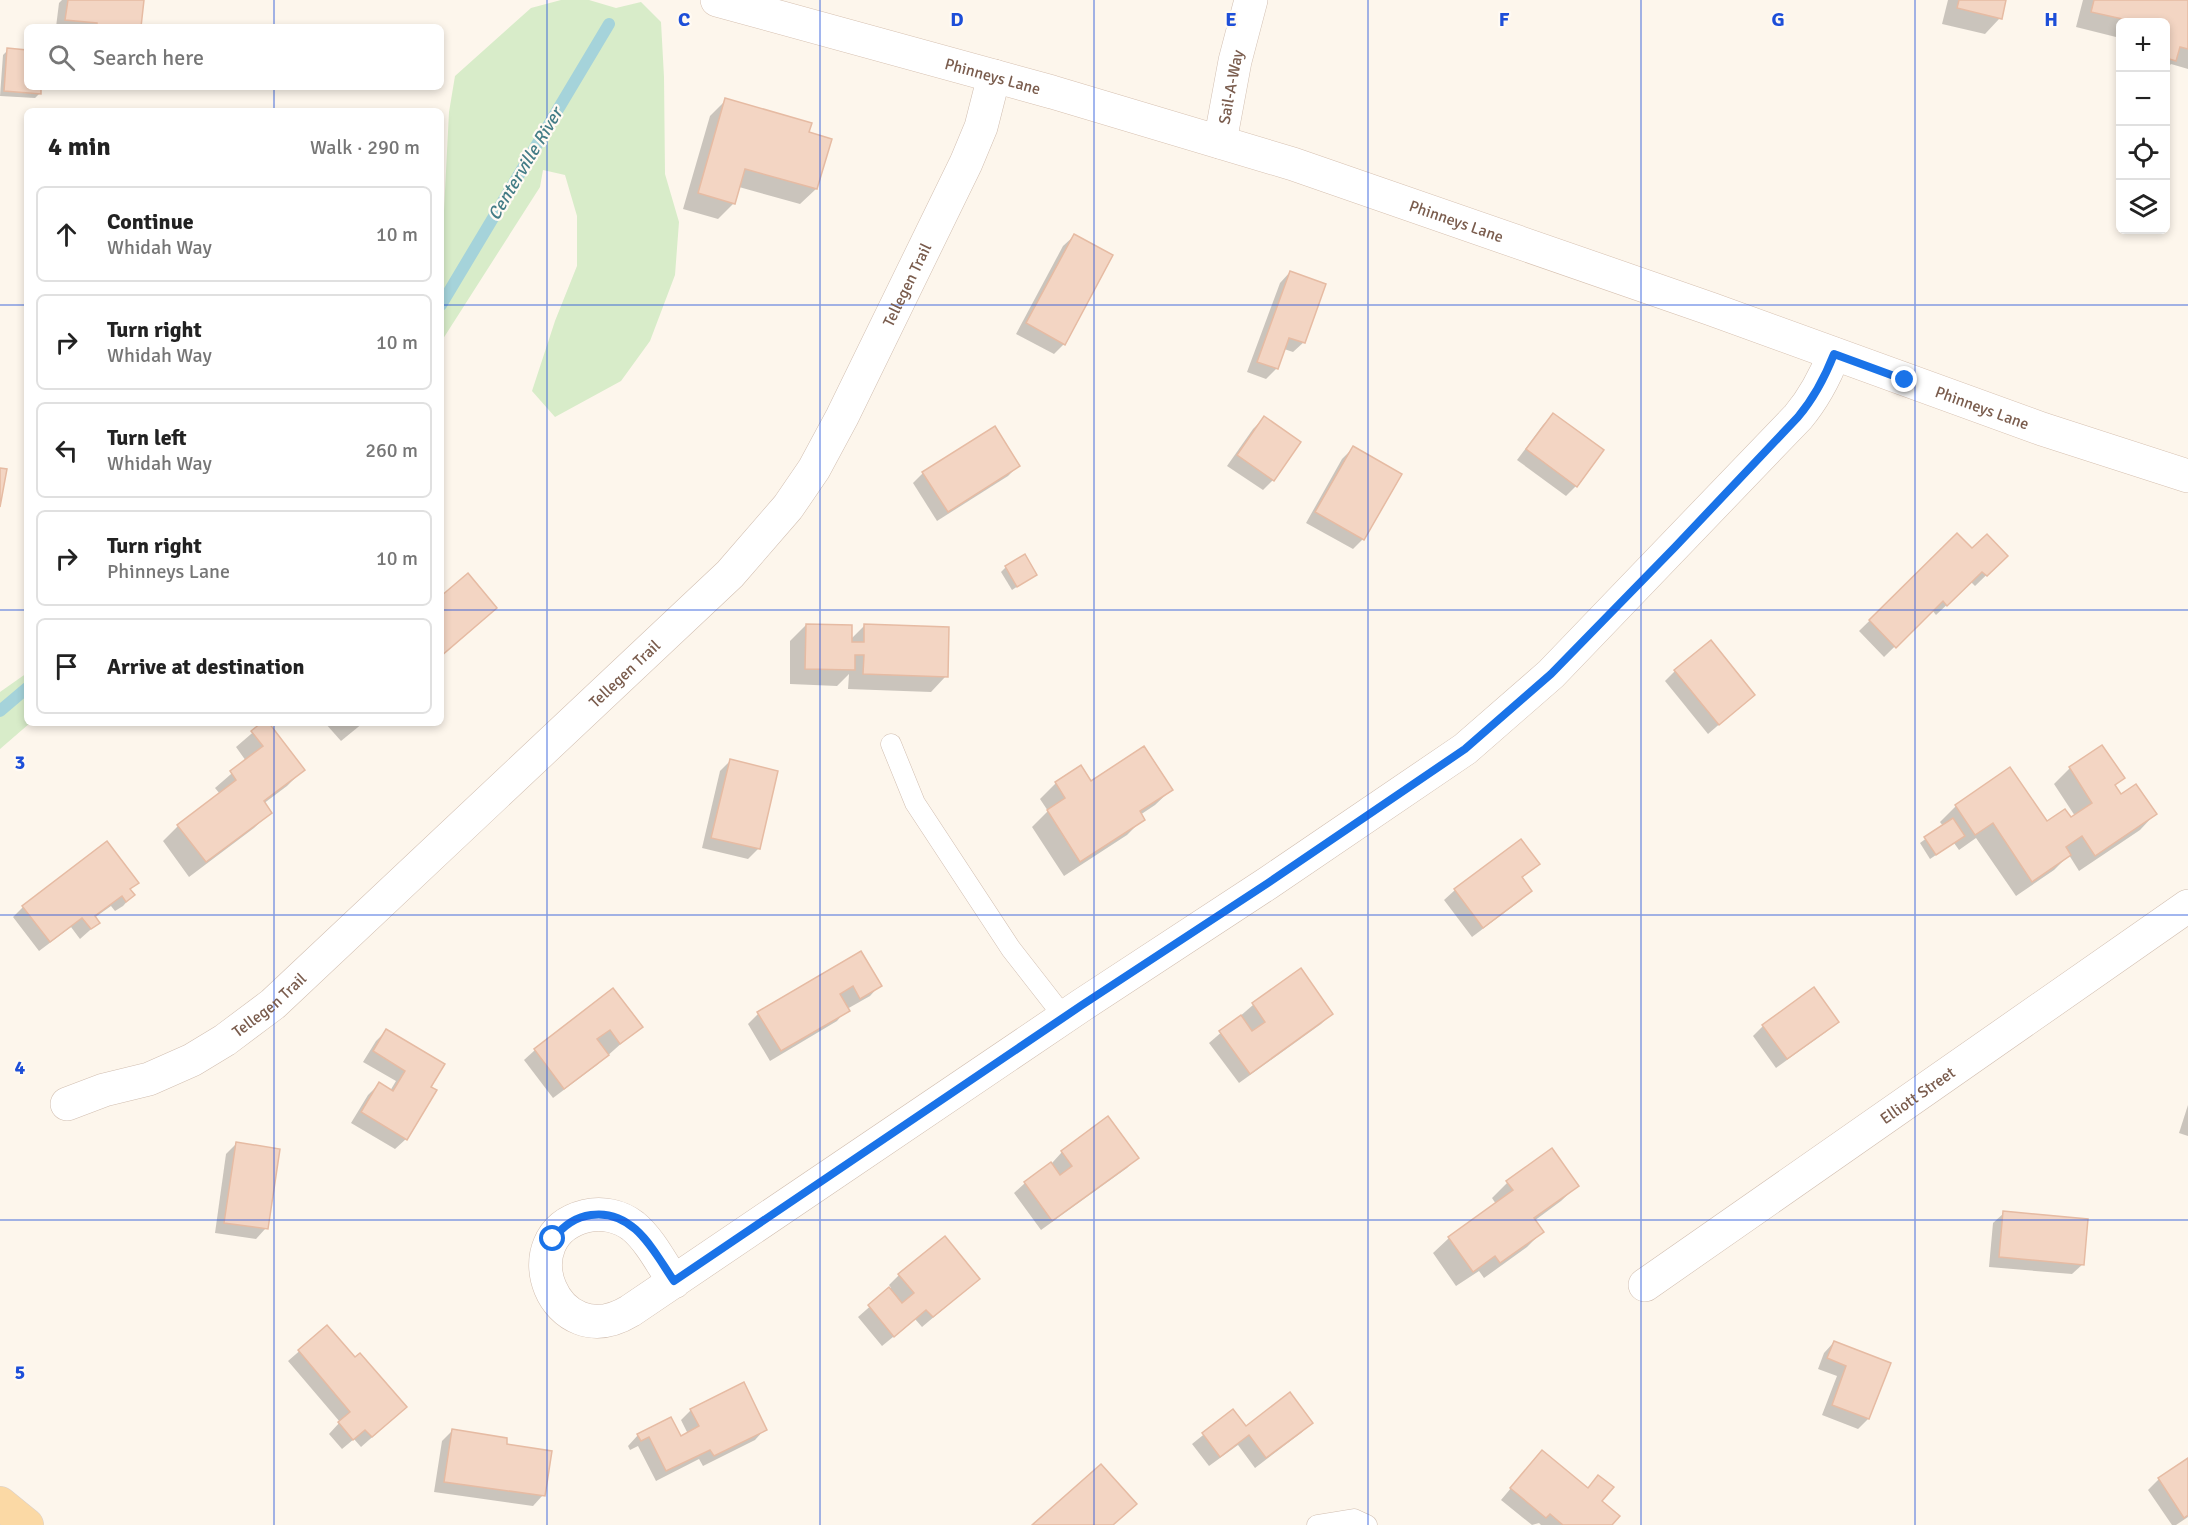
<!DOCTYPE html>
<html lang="en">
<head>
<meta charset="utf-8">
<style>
	body { margin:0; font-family:Signika,sans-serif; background:#f6f6f6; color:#222 }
	.controls { position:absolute; right:18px; top:18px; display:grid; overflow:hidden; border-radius:9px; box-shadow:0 3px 9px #0003 }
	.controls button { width:54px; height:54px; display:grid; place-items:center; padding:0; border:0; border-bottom:2px solid #e0e0e0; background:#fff; color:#222; font:30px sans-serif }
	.stop { position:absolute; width:18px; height:18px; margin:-14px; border:4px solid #1a73e8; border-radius:50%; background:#fff }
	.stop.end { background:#1a73e8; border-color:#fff; box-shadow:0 2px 6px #0008 }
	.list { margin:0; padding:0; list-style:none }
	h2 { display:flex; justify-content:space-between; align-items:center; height:78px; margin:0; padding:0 24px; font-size:26px }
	h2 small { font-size:20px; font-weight:400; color:#767676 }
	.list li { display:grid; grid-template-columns:39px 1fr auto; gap:18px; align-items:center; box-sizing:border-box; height:96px; margin:0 12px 12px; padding:0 12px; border:2px solid #e0e0e0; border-radius:9px }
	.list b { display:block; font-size:22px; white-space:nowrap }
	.list p { margin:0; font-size:20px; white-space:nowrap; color:#767676 }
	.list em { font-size:20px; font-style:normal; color:#767676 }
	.icon { flex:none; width:33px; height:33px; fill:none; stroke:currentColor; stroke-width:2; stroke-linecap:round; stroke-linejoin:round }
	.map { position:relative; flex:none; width:2188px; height:1525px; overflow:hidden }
	.search { position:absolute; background:#fff; box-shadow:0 3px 9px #0003; left:24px; top:24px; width:420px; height:66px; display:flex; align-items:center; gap:15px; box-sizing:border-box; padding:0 21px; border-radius:9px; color:#767676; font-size:22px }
	.panel { position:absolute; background:#fff; box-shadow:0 3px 9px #0003; left:24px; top:108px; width:420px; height:618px; border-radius:9px }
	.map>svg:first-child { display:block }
</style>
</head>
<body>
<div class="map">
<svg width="2188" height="1525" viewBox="0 0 2188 1525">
	<rect width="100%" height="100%" fill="#fdf6ec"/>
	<g fill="#d8ecc9">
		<path d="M561 0H589L616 8 641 2 661 22 664 77 665 174 679 222 675 275 650 341 621 381 555 417 532 391 555 321 577 266V216L565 175 543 170 540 187 441 342V270L449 112 455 76 531 8Z"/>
		<path d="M27 673V723H30L0 749V692Z"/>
	</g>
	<g fill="#0003">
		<path d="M62 0H143L140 27H56L59 3Z"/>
		<path d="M1948 0H2006L2000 18 1985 34 1942 24Z"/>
		<path d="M2083 0H2188V69L2171 64 2166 70V22H2120V38L2076 27Z"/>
		<path d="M8 50 27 51V87H40V93L35 98 0 96 3 55Z"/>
		<path d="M726 100 807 133 816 189 800 204 739 187 734 203 718 219 683 209 710 116Z"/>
		<path d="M1074 236 1064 344 1054 354 1016 334 1063 246Z"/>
		<path d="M1290 272 1304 342 1293 352 1284 349 1277 368 1266 379 1247 372 1280 283Z"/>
		<path d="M1553 415 1576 486 1566 496 1517 460 1543 425Z"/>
		<path d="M1264 418 1273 480 1263 490 1227 466 1253 429Z"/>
		<path d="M1353 448 1363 539 1353 549 1306 523 1342 459Z"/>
		<path d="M1019 465 1008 476 937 521 913 483 923 473Z"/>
		<path d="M1957 535 1972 550 2006 556 1975 586 1971 582 1936 615 1932 610 1884 657 1859 631Z"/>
		<path d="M1006 567 1035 575 1012 590 1001 572Z"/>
		<path d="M806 625 850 640 865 625 946 676 931 692 848 689 849 674 837 686 790 684V641Z"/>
		<path d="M1675 671 1753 695 1708 734 1665 681Z"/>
		<path d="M264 723H268L303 770 287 786 263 804 270 813 254 828 189 877 163 841 178 826 220 794 215 788 246 761 236 747Z"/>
		<path d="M325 723H363L341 741Z"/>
		<path d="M730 761 759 848 748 859 702 848 720 771Z"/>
		<path d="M2070 768 2123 778 2114 786 2121 796 2155 814 2140 830 2079 871 2069 855 2054 870 2016 896 1976 838 1959 850 1954 843 1930 859 1920 843 1943 826 1940 822 1956 806 2010 769 2047 823 2071 819 2075 816 2054 784Z"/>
		<path d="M1056 783H1091L1171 790 1155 805 1140 815 1143 819 1127 835 1064 876 1032 827 1048 811 1040 799Z"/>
		<path d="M1520 841 1538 863 1521 879 1530 891 1520 901 1472 937 1444 900 1455 890Z"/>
		<path d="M137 882 129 890 133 895 123 906 115 911 111 906 94 918 98 923 80 939 71 927 39 951 13 917 23 907Z"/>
		<path d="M861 953 880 985 870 996 847 1009 837 1021 770 1061 748 1024 758 1014Z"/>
		<path d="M1300 971 1331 1014 1321 1024 1239 1083 1209 1043 1253 1005Z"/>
		<path d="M613 990 641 1026 597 1065 553 1098 524 1060 535 1050Z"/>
		<path d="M1837 1021 1826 1032 1776 1068 1753 1036 1763 1026Z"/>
		<path d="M386 1031 429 1087 406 1139 395 1149 351 1123 368 1095 379 1084 390 1091 396 1081 363 1062 376 1041Z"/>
		<path d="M2188 1105V1136L2179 1133Z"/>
		<path d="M236 1144 266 1228 256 1239 215 1233 226 1154Z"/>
		<path d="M1552 1151 1577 1186 1561 1201 1534 1221 1542 1232 1527 1247 1484 1278 1479 1271 1456 1286 1433 1253 1449 1238 1496 1204 1492 1198 1507 1183Z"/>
		<path d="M1062 1152 1137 1158 1127 1168 1041 1230 1014 1193 1025 1183 1052 1163Z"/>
		<path d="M2004 1213 2083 1264 2072 1274 1989 1267 1993 1223Z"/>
		<path d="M899 1275 967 1289 922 1327 915 1319 882 1346 858 1317 891 1288 889 1285Z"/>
		<path d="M327 1327 394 1418 361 1447 354 1439 342 1449 329 1434 340 1422 288 1361Z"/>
		<path d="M1834 1342 1889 1364 1868 1419 1858 1429 1822 1415 1837 1376 1818 1369 1824 1353Z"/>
		<path d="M691 1410 765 1429 755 1440 703 1466 699 1459 656 1481 638 1446 630 1450 628 1446 638 1435 680 1438 688 1434 681 1420Z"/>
		<path d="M1233 1411 1245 1428 1311 1423 1301 1433 1255 1468 1238 1445 1209 1466 1192 1444Z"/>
		<path d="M452 1431 505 1445 543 1495 533 1506 434 1492 442 1441Z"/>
		<path d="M2188 1459V1517L2176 1525H2172L2148 1490 2158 1480Z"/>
		<path d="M1532 1463 1587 1489 1598 1477 1600 1501 1611 1525H1541L1539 1523 1532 1525 1501 1500Z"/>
	</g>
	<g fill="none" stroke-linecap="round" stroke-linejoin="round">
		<g stroke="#a5d3da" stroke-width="12">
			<path d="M441 305 609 24"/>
			<path d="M0 711 27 688"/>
		</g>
	</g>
	<g fill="#f3d5c3" stroke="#e6bba3" stroke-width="1.5">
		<path d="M68 0H144L141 27H97V23L65 20Z"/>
		<path d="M1959 0H2006L2002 19 1957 8Z"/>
		<path d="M2094 0H2188V49L2180 47 2176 61 2166 58V22H2136L2091 12Z"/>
		<path d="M7 48 27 50V87H41V94L4 91Z"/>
		<path d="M725 98 812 123 809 132 832 139 817 189 745 169 735 204 698 193Z"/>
		<path d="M1074 234 1113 255 1065 345 1026 323Z"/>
		<path d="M1290 271 1326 284 1305 343 1289 338 1278 369 1257 362Z"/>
		<path d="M1553 413 1604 450 1577 487 1526 449Z"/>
		<path d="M1264 416 1301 442 1274 481 1237 455Z"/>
		<path d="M995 426 1020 466 948 512 922 472Z"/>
		<path d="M1353 446 1402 474 1364 540 1315 512Z"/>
		<path d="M0 468 7 469 0 507Z"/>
		<path d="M1957 533 1972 548 1987 534 2008 556 1987 576 1982 572 1947 606 1943 601 1896 648 1869 620Z"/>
		<path d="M1025 554 1037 575 1017 587 1005 566Z"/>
		<path d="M468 573 497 608 441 656V596Z"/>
		<path d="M806 624 852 625V642H864V624L949 627 948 677 863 674 864 655H855V670L805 669Z"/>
		<path d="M1711 640 1755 695 1719 725 1674 670Z"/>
		<path d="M261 723H269L305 770 264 801 272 813 206 862 177 825 236 780 230 771 263 746 251 731Z"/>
		<path d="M2102 745 2125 778 2115 785 2121 794 2136 784 2157 814 2095 856 2082 836 2066 847 2071 855 2032 882 1993 823 1975 835 1955 805 2010 767 2047 821 2065 809 2071 817 2092 803 2069 767Z"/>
		<path d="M1144 746 1173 790 1140 811 1145 820 1080 862 1047 810 1065 798 1055 782 1081 765 1091 781Z"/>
		<path d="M730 759 778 771 760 849 711 838Z"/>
		<path d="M1953 818 1965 836 1936 855 1924 837Z"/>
		<path d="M1521 839 1540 864 1522 877 1532 891 1483 928 1454 889Z"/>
		<path d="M107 841 139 883 130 889 135 895 126 902 122 896 95 916 100 923 91 929 82 918 50 942 22 906Z"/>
		<path d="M861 951 882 986 860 999 853 986 840 994 850 1011 781 1051 757 1012Z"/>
		<path d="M1301 968 1333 1014 1250 1074 1219 1031 1241 1015 1252 1031 1265 1022 1252 1003Z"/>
		<path d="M1814 987 1839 1022 1787 1059 1762 1025Z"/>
		<path d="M613 988 643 1027 620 1044 610 1030 597 1039 609 1055 564 1089 534 1049Z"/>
		<path d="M386 1029 445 1064 431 1087 437 1090 407 1140 361 1112 379 1082 393 1091 405 1071 373 1051Z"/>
		<path d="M1108 1116 1139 1158 1052 1221 1024 1182 1051 1162 1060 1175 1072 1166 1061 1151Z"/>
		<path d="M236 1142 280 1149 268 1229 224 1223Z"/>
		<path d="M1552 1148 1579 1186 1534 1218 1544 1232 1500 1263 1495 1256 1473 1272 1448 1237 1513 1190 1506 1181Z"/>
		<path d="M2003 1211 2088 1219 2084 1265 1999 1257Z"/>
		<path d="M945 1236 980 1279 933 1317 926 1310 894 1337 868 1305 889 1287 902 1303 914 1293 898 1274Z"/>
		<path d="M327 1325 355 1357 360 1353 407 1407 372 1437 365 1430 353 1440 338 1422 350 1412 298 1350Z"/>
		<path d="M1834 1341 1891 1363 1869 1419 1832 1405 1846 1366 1827 1358Z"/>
		<path d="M744 1382 767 1430 714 1456 710 1450 666 1471 649 1437 641 1441 637 1434 671 1417 681 1436 699 1426 690 1409Z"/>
		<path d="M1290 1392 1313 1423 1266 1458 1249 1435 1220 1457 1202 1433 1233 1409 1246 1426Z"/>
		<path d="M452 1429 507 1438V1444L552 1451 545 1496 444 1482Z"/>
		<path d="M1542 1450 1588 1488 1598 1475 1614 1487 1602 1501 1620 1516 1612 1525H1563L1550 1514 1546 1518 1510 1488Z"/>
		<path d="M2188 1458V1515L2184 1518 2158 1478Z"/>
		<path d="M1101 1464 1137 1504 1113 1525H1032Z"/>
	</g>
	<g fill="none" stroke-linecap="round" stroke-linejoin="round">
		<g stroke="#d1beb0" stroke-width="21">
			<g id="lane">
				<path d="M891 744 915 803 1011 949 1064 1017"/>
				<path d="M1317 1525 1354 1519 1367 1525"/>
			</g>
		</g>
		<g stroke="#d1beb0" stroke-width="34">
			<g id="street">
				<path id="s1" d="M1220 142 1235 61 1251 0"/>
				<path id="s2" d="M67 1104 104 1090 149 1079 192 1060 225 1040 273 1004 730 574 788 507 814 469 842 417 966 163 981 127 994 76"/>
				<path d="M674 1282C662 1264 650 1240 633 1226 620 1216 602 1212 586 1216 508 1235 554 1357 630 1311L1082 1005 1268 883 1465 749 1551 674 1798 417C1814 398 1825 377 1834 354"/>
				<path id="s3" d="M1645 1285 2188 906"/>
			</g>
		</g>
		<g stroke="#d6c0b0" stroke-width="34">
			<g id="secondary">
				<path id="s4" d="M717 0 1052 92 1293 164 1711 309 2042 429 2188 476"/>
			</g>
		</g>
		<g stroke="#dad1cd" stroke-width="34">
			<path id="primary" d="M0 1503 27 1525"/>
		</g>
		<use href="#lane" stroke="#fff" stroke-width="20"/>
		<use href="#street" stroke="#fff" stroke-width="33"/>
		<use href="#secondary" stroke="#fff" stroke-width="33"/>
		<use href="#primary" stroke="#fbd9a5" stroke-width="33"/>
	</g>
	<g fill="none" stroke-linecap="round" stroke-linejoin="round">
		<path stroke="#1a73e8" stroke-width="8" d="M553 1239C563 1226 575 1217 591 1215 634 1209 654 1252 674 1281L1082 1005 1268 883 1465 749 1551 674 1675 547 1798 417C1814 398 1825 377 1834 354L1905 380"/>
	</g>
	<path fill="none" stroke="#1d4ed8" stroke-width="1.5" stroke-opacity="0.55" d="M274 0V27M547 0V1525M820 0V1525M1094 0V1525M1368 0V1525M1641 0V1525M1915 0V1525M274 87V111M0 305H27M441 305H2188M0 610H27M441 610H2188M274 723V1525M0 915H2188M0 1220H2188"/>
	<g text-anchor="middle" stroke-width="4.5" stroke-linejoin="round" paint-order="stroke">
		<g font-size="16" fill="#7a5c4d" stroke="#fffaf3">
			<text dy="6" stroke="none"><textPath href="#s4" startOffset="286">Phinneys Lane</textPath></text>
			<text dy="6" stroke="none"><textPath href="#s1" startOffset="56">Sail-A-Way</textPath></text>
			<text dy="6" stroke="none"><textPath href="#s4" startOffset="772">Phinneys Lane</textPath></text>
			<text dy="6" stroke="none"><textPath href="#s2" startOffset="1200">Tellegen Trail</textPath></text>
			<text dy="6" stroke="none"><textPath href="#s4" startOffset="1330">Phinneys Lane</textPath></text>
			<text dy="6" stroke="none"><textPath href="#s2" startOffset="714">Tellegen Trail</textPath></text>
			<text dy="6" stroke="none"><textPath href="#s2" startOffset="228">Tellegen Trail</textPath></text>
			<text dy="6" stroke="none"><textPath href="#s3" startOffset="332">Elliott Street</textPath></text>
		</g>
		<g font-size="18" font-style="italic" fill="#437c86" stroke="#fffaf3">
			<text transform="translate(525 164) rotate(-59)" y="6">Centerville River</text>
		</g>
	</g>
	<g font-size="20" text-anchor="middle" font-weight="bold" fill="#1d4ed8" stroke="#fffaf3" stroke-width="4.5" stroke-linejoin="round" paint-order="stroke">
		<text x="684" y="26">C</text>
		<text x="957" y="26">D</text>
		<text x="1231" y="26">E</text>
		<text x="1504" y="26">F</text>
		<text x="1778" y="26">G</text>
		<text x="2051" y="26">H</text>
		<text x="20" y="769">3</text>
		<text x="20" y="1074">4</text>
		<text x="20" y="1379">5</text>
	</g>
</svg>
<div class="controls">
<button>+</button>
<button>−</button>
<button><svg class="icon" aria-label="locate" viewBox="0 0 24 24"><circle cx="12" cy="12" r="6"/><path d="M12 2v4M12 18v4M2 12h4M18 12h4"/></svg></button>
<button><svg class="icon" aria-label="layers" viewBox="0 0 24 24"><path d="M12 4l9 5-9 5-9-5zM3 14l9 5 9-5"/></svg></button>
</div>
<div class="stop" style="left:553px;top:1239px"></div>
<div class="stop end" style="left:1905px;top:380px"></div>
<div class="search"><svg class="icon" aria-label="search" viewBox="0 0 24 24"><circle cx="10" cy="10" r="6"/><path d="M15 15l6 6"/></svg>Search here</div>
<section class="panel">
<h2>4 min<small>Walk · 290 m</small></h2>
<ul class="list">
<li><svg class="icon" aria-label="ahead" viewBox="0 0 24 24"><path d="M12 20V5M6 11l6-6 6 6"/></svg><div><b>Continue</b><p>Whidah Way</p></div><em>10 m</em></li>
<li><svg class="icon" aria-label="right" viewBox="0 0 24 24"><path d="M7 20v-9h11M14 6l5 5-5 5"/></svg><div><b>Turn right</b><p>Whidah Way</p></div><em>10 m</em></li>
<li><svg class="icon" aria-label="left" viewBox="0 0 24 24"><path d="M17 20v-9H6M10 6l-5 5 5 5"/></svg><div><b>Turn left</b><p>Whidah Way</p></div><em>260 m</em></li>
<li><svg class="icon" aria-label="right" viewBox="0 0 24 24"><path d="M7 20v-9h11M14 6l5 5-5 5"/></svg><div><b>Turn right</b><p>Phinneys Lane</p></div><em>10 m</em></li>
<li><svg class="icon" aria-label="arrive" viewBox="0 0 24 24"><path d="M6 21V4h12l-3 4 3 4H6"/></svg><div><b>Arrive at destination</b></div></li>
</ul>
</section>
</div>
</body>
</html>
